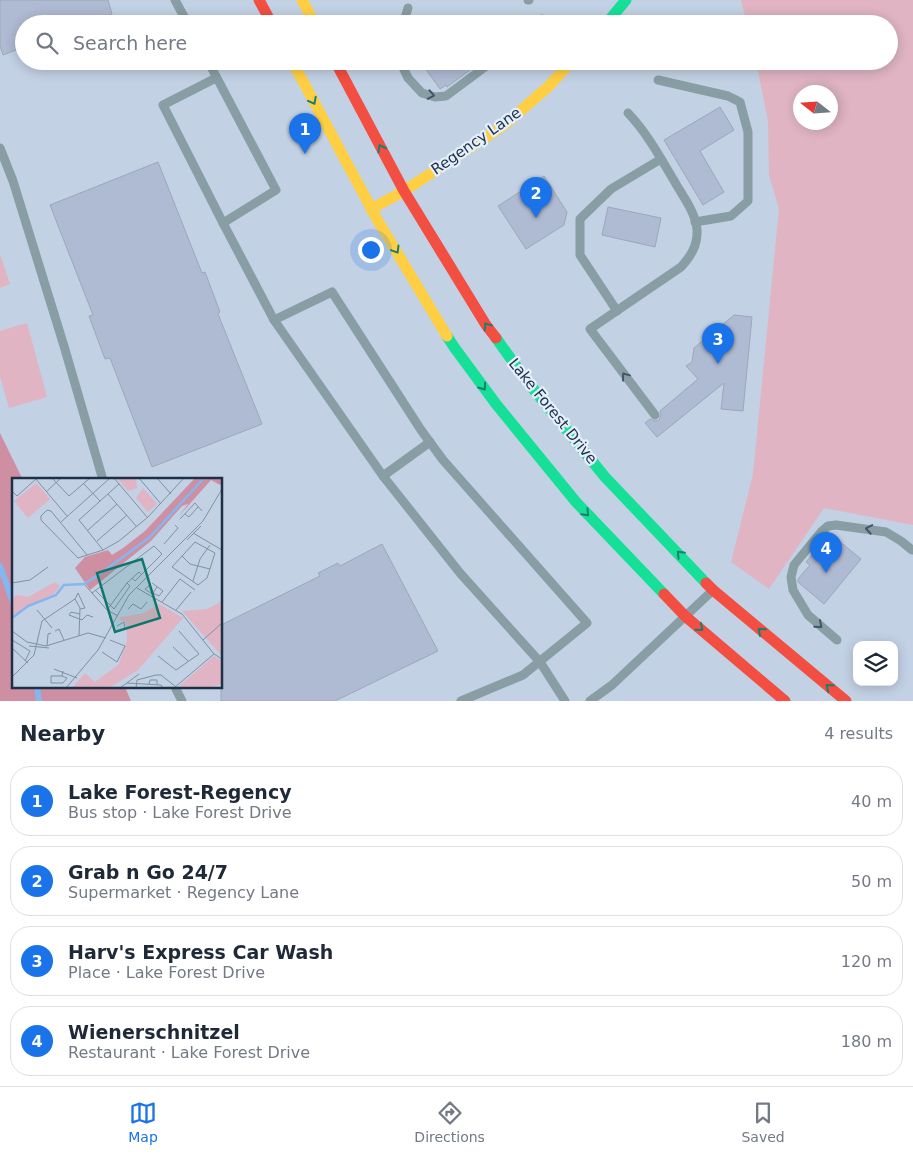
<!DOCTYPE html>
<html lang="en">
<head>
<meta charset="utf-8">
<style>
	body { margin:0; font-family:"DejaVu Sans",sans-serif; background:#f2f2f3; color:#1f2937 }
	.controls { position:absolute; right:15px; bottom:15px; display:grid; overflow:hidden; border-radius:10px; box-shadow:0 2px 12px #0003 }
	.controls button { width:45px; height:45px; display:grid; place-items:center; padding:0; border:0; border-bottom:1px solid #e0e1e3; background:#fff; color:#1f2937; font:25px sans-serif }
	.compass { position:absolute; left:793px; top:85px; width:45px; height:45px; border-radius:50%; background:#fff; box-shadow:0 2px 12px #0003; rotate:287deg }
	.you { position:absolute; left:370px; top:249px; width:18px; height:18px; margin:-12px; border:4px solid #fff; border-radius:50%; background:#1a73e8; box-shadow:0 0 0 8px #1a73e833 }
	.badge { display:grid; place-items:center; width:32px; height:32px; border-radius:50%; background:#1a73e8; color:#fff; font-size:16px; font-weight:700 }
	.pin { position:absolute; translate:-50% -41px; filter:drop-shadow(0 1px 2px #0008) }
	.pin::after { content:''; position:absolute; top:26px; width:18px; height:15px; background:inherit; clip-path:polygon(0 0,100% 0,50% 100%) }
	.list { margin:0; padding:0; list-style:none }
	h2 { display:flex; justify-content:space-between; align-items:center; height:65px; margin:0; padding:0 20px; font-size:21px }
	h2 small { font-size:16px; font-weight:400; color:#747a83 }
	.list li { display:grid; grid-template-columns:32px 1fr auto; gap:15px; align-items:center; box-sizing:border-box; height:70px; margin:0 10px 10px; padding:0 10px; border:1px solid #e0e1e3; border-radius:20px }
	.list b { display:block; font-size:19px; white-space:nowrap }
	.list p { margin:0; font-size:16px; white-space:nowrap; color:#747a83 }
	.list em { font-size:16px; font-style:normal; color:#747a83 }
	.icon { flex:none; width:28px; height:28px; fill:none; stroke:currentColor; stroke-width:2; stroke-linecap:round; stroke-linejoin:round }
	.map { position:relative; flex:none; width:913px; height:701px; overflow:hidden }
	.search { position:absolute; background:#fff; box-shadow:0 2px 12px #0003; left:15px; right:15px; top:15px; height:55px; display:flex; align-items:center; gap:12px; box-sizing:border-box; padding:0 18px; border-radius:28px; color:#747a83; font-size:19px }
	.sheet { height:385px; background:#fff }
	nav { display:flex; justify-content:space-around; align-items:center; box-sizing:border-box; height:70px; border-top:1px solid #e0e1e3; background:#fff; font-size:14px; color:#747a83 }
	nav a { display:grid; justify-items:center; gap:2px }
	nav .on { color:#1a73e8 }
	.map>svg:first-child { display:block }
</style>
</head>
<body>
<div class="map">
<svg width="913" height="701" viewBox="0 0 913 701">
	<rect width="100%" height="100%" fill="#c2d1e4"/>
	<g fill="#e0b4c2" fill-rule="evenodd">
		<path d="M741 0H913V525L824 508 769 589 731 562 753 474 779 209 769 175 768 121 756 61H889V24H747ZM830 92V122H800V92Z"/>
		<path d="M0 254 10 284 0 288Z"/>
		<path d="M27 323 47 397 9 408 0 376V331Z"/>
	</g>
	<path fill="#cf8fa3" d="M0 433 23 480H14V687H125L131 701H0Z"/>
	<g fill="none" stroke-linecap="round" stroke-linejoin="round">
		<g stroke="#84b6f0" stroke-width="6">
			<path d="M0 566 14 605"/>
			<path d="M37 687 39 701"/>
		</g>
	</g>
	<g fill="#afbad3" stroke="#9da7bb">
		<path d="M0 0H108L112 14 86 24H24V47L3 55 0 46Z"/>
		<path d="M420 61H482L447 87 446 85 440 89Z"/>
		<path d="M720 107 734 130 700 151 724 192 703 205 664 140Z"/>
		<path d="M158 162 202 273 205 272 220 312 218 314 262 424 152 467 110 358 105 359 89 316 93 315 50 205Z"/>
		<path d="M544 176 567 212 564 225 526 249 498 206Z"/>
		<path d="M608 207 661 218 655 247 602 235Z"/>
		<path d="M734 315 752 317 743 411 721 409 724 383 657 437 645 423 650 419 655 421 659 420 661 415 660 411 698 379 686 366 692 362 694 348Z"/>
		<path d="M833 536 861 559 824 604 798 582V579L810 565 806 562 817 549 820 551Z"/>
		<path d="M382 544 438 651 335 701H221V625L320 576 318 573 338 563 340 566Z"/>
	</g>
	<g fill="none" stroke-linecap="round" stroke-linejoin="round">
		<g stroke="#889ea4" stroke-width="9">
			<path d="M175 0 188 24"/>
			<path d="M528 0H529"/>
			<path d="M403 24 408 8"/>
			<path d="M536 24 542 19"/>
			<path d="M208 61 276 190 223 223"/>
			<path d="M400 61 408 78 422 93 435 97 446 96 493 61"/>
			<path d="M216 78 163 105 223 223 274 320 383 476 460 573 540 662 565 701"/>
			<path d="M658 80 728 96 740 102 748 132V201L731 216 695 222"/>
			<path d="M628 113C648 134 661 159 676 184 684 198 695 212 697 229 698 245 691 256 681 267L590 329 655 415"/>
			<path d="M0 148 13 181 64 346 103 480"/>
			<path d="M617 311 580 255V219L611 189 661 159"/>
			<path d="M274 320 332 292 421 430 443 460 587 623 523 675 461 701"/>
			<path d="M383 476 430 442"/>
			<path d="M837 640 808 615 793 590 791 577 794 565 821 532 828 526 836 525 886 532 901 541 912 550"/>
			<path d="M175 687 182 701"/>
			<path d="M590 701 612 685 710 593"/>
		</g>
		<g stroke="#16e098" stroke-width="11">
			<path d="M606 24 626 0"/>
			<path d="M447 336 454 347 496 404 576 502 664 594"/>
			<path d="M496 338 526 380 605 477 706 583"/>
		</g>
		<g stroke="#ffcf43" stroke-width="11">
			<path d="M302 0 315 24"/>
			<path d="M292 61 378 221 447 336"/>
			<path d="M371 209 404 191 503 126 548 87 572 61"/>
		</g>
		<g stroke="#f24e42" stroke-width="11">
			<path d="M259 0 272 24"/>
			<path d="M335 61 404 191 486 325 496 338"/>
			<path d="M706 583 713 590 846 701"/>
			<path d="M664 594 685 616 785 701"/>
		</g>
	</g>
	<defs><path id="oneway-chevron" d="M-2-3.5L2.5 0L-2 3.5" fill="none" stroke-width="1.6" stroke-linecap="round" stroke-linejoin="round" transform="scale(1.25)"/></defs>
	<g stroke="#425668">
		<use href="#oneway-chevron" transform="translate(431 95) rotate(11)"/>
		<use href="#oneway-chevron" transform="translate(625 376) rotate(-127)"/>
		<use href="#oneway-chevron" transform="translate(869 529) rotate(-170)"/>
		<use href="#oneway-chevron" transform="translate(819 625) rotate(41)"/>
	</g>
	<g stroke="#1a7f6b">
		<use href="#oneway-chevron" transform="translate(313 101) rotate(62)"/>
		<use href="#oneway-chevron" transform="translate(381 148) rotate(-118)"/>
		<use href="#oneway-chevron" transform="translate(396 250) rotate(59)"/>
		<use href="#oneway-chevron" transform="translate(487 326) rotate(-124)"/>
		<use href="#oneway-chevron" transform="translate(483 387) rotate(54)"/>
		<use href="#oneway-chevron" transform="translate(586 513) rotate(46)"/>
		<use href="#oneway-chevron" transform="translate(680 554) rotate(-134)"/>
		<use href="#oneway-chevron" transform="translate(700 628) rotate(41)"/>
		<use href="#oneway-chevron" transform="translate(761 631) rotate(-139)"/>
		<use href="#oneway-chevron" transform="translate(829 687) rotate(-141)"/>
	</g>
	<g text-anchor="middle" stroke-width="4.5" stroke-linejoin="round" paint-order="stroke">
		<g font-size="15" fill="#1d3047" stroke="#e5effb">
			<text transform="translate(476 141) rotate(-35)" y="5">Regency Lane</text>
			<text transform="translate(553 411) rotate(51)" y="5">Lake Forest Drive</text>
		</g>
	</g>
	<g transform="translate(12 478)">
		<rect width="210" height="210" fill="#c2d1e4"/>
		<path d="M105 0H124L125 10 116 13ZM24 5 38 21 16 40 2 23ZM131 10 145 26 136 34 124 20ZM43 104 48 108 42 116 0 137V120L5 117 16 119ZM210 123V178L170 133 195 131ZM147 126 171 140 126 192 97 210H60L73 195 83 204 107 186 115 162 114 144 107 142 108 139 132 135ZM202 178 210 183V206L197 210H165Z" fill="#e0b4c2"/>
		<path d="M183 0H210V4L208 7 199 2 166 39 176 26 170 28 139 63 78 112 63 90 73 79 96 72 100 77 111 70 133 53Z" fill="#cf8fa3"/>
		<path fill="none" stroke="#84b6f0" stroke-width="2.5" d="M0 140 16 128 44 117 52 107 72 106 88 96 138 59 192 0"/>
		<path fill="none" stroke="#8091a5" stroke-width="1" d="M23 0 55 38M40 0 57 18 78 0M102 0 135 39M127 0 149 26M145 0 159 16M72 6 88 23M0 13 5 18 24 1M34 14 49 0M96 16 125 49M173 36 177 39 186 29M168 41 183 25 190 33M49 44 98 0M75 53 105 26M181 55 210 72M175 62 189 48M85 63 115 37M183 64 203 75 195 100 186 107 160 89ZM152 66 166 50 163 47M91 72 67 42 107 6M75 77 39 33 35 32 29 38V42L66 80 91 72 107 63 136 39 172 0M170 78 178 86 198 91M181 103 188 81 198 67M0 105 18 102 36 89M140 105 151 113 147 118 141 115 145 109M73 107 95 132 106 138M138 107 133 111 140 116M125 110 170 136 202 176 210 181M83 112 102 131 118 108 115 105M80 115 142 68 150 76 123 103 120 100M63 121 68 130 67 158M150 124 168 101 183 112M116 131 121 126 129 131 135 124M25 132 40 150M95 132 115 105 127 94 129 96M164 132 179 114M68 136 59 134 57 137 70 142 75 137 81 139M105 148 112 144 113 151M0 153 15 164 34 168 76 155 94 160M43 153 47 151 52 162M0 162 18 173 13 183M191 162 210 145M17 168 37 170M35 168 36 156 39 155M161 169 176 183M0 170 16 185M90 174 105 184 113 168 98 162M146 178 164 192 187 176 167 153M42 191 65 200M50 198H39V205H51L55 200 50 198 51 193M0 199 22 177 30 143 63 121 66 115 73 130 68 131M115 205 149 207 151 210M137 206 138 202H145V206M54 210 86 172 117 117 191 43 210 11M108 210 127 196M124 210 125 202 144 197H149L164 209M162 210 202 176"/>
		<path fill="#0f766e" fill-opacity="0.15" stroke="#0f766e" stroke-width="2.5" d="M130 81 148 140 103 154 85 95Z"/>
		<rect width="210" height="210" fill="none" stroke="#1d3047" stroke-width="2.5"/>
	</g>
</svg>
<div class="controls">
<button><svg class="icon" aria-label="layers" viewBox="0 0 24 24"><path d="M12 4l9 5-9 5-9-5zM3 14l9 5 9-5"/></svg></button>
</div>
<svg class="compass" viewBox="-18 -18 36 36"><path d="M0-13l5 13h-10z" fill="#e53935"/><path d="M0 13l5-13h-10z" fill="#747a83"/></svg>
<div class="you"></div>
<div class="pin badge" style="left:305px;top:154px">1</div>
<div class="pin badge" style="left:536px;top:218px">2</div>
<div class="pin badge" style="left:718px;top:364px">3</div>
<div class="pin badge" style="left:826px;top:573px">4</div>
<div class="search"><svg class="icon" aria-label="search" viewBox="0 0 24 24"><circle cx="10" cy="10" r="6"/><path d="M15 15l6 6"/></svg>Search here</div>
</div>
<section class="sheet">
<h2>Nearby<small>4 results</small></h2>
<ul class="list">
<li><span class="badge">1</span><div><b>Lake Forest-Regency</b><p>Bus stop · Lake Forest Drive</p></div><em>40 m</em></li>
<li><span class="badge">2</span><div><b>Grab n Go 24/7</b><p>Supermarket · Regency Lane</p></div><em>50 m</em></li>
<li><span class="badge">3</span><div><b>Harv's Express Car Wash</b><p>Place · Lake Forest Drive</p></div><em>120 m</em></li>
<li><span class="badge">4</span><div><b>Wienerschnitzel</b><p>Restaurant · Lake Forest Drive</p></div><em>180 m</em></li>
</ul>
</section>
<nav>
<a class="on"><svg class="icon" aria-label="map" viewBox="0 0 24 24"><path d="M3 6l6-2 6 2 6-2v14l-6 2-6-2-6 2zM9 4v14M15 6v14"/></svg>Map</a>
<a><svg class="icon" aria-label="directions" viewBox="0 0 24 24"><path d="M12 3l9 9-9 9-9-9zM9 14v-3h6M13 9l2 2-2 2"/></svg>Directions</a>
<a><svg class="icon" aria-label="saved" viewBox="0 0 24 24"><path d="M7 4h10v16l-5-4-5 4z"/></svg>Saved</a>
</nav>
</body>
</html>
